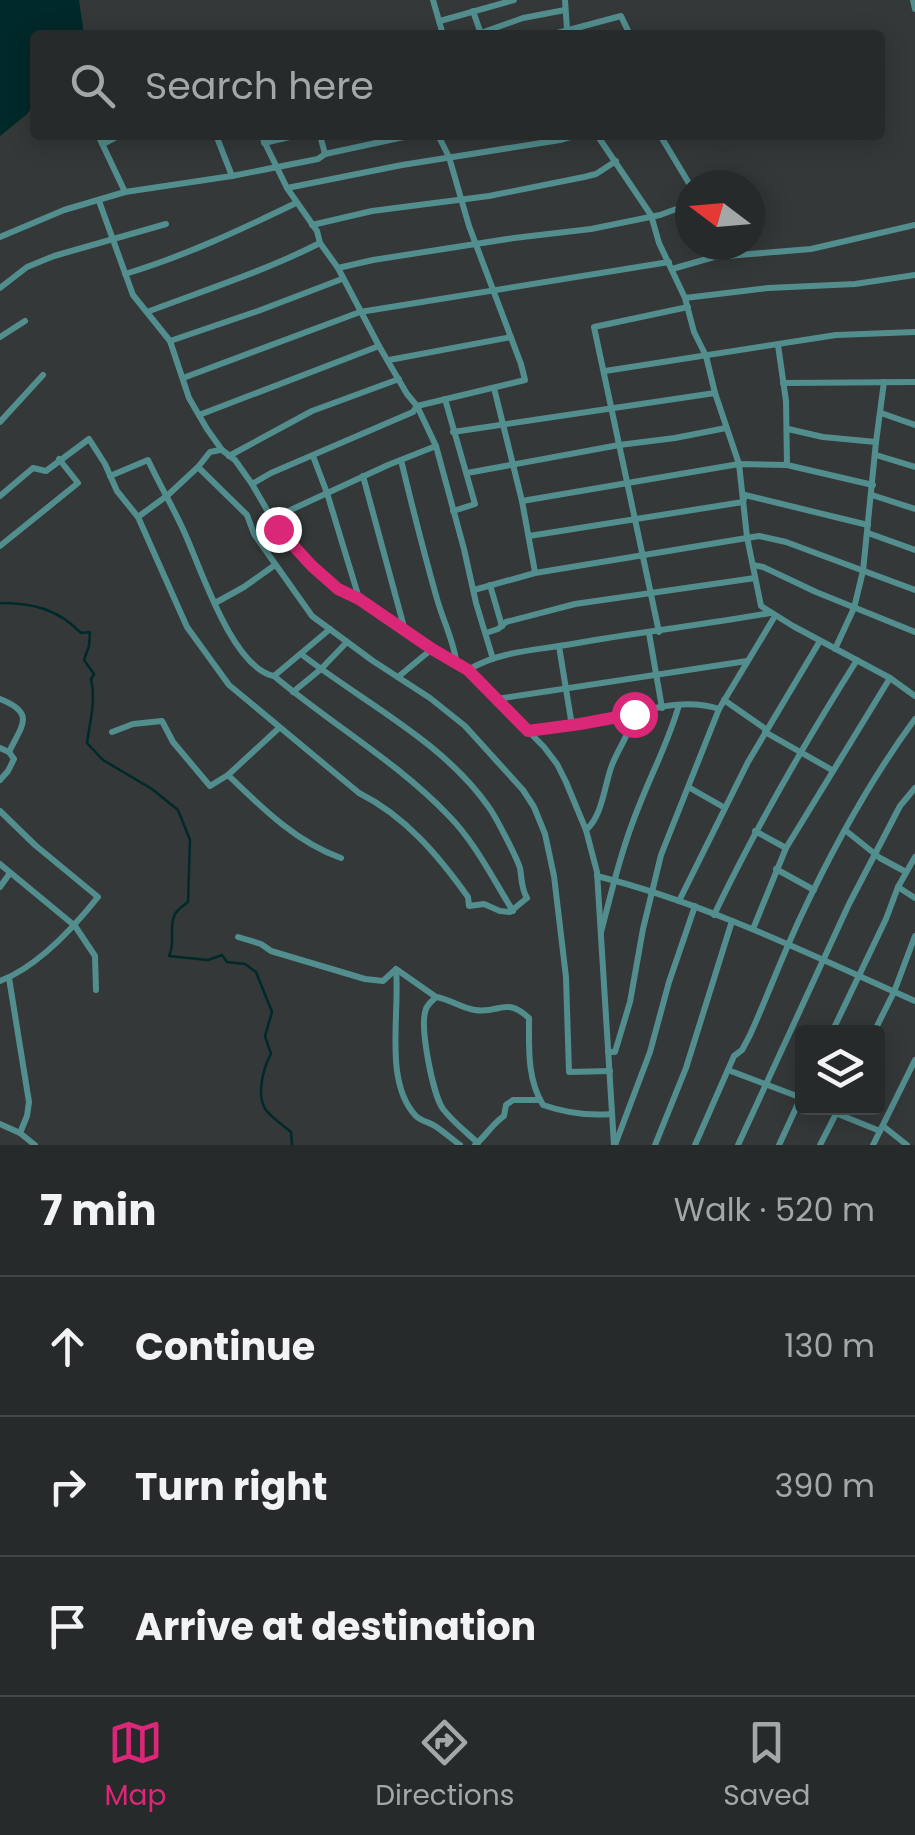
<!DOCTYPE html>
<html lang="en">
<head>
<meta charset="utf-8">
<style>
	body { margin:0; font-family:Poppins,sans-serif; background:#2f3232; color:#f1f3f6 }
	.controls { position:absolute; right:30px; bottom:30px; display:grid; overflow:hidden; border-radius:10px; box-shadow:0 5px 25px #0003 }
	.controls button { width:90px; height:90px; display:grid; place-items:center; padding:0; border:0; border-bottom:2px solid #434647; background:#272a2a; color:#f1f3f6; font:50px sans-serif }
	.compass { position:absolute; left:675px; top:170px; width:90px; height:90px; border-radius:50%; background:#272a2a; box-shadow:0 5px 25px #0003; rotate:286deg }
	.stop { position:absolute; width:30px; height:30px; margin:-22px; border:8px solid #db2777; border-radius:50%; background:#fff }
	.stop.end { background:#db2777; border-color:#fff; box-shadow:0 2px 10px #0008 }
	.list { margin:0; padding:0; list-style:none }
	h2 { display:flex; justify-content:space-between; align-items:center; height:130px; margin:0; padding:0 40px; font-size:42px }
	h2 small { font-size:32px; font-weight:400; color:#a4a7a8 }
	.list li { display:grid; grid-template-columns:65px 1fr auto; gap:30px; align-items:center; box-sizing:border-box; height:140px; padding:0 40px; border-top:2px solid #434647 }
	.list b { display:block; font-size:38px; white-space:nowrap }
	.list em { font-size:32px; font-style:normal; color:#a4a7a8 }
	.icon { flex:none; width:55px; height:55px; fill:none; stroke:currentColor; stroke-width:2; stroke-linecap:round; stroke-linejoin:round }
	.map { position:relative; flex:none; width:915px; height:1145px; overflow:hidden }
	.search { position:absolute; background:#272a2a; box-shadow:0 5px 25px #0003; left:30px; right:30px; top:30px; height:110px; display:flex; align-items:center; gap:25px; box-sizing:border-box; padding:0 35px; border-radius:10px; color:#a4a7a8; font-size:38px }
	.sheet { height:550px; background:#272a2a }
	nav { display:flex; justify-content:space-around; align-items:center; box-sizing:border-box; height:140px; border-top:2px solid #434647; background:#272a2a; font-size:28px; color:#a4a7a8 }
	nav a { display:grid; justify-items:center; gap:5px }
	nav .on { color:#db2777 }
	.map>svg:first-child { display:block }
</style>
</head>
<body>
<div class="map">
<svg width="915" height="1145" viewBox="0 0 915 1145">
	<rect width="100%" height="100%" fill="#343838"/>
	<path fill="#00292a" d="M0 0H79L84 35H35V104L26 115 0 136Z"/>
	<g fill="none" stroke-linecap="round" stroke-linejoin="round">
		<path stroke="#00292a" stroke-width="2.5" d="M0 603C33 603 58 609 81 633L90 632 89 646 84 660 94 674 91 679C96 701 90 721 87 743L103 760 152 789 178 810 190 840 188 902C183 906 178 909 175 914 168 927 176 942 169 956L208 960 222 955 227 962 245 964 256 972 272 1012 265 1036 271 1054C263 1068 256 1096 266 1110 272 1118 283 1125 291 1132L292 1145"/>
		<g stroke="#538e8f" stroke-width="6">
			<path d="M433 0 443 35"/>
			<path d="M565 0 567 29"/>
			<path d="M913 0 915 9"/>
			<path d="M473 11 481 34"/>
			<path d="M440 21 514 0"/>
			<path d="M475 35 523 18 565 10"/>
			<path d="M550 35 621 16 630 35"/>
			<path d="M98 135 125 192"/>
			<path d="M216 135 232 176"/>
			<path d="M261 135 287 188 317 231 320 243 338 268 379 346 407 394 417 406 436 446 464 549 476 603 493 659"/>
			<path d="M320 135 325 154"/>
			<path d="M597 135 651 215 659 243 685 298 694 332 706 356 715 393 739 464 747 537 761 606 793 626 890 678 915 696"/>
			<path d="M660 135 690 185"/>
			<path d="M264 143 298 135"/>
			<path d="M103 144 120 135"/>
			<path d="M287 188 402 165 560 140 577 135"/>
			<path d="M99 201 133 295 170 341 189 398 207 429 222 450 235 460 252 484 278 529 312 566 338 589 359 599 432 649 468 670 544 747 557 764 566 782 586 830 597 872 614 1145"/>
			<path d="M312 225 372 211 489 196 584 177 596 174 616 161"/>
			<path d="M0 237 64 210 125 192 232 176 318 159 325 154 413 135"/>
			<path d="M711 245 714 257"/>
			<path d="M338 268 373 260 514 238 591 229 660 215 690 204"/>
			<path d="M672 269 714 257 811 249 915 225"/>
			<path d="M125 274C185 256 240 230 296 203"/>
			<path d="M0 288 27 267 54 256 166 224"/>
			<path d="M685 298 768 288 855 284 915 275"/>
			<path d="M147 312C205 290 265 271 320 243"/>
			<path d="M0 337 25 321"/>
			<path d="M170 341 258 311 342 279"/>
			<path d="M778 345 786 401 787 465"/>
			<path d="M389 360 511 337"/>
			<path d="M605 371 836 335 915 332"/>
			<path d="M183 378 360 312 669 262"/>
			<path d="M783 383 915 382"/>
			<path d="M494 388 522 501 535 572"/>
			<path d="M445 399 475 504 453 511"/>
			<path d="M881 413 915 425"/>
			<path d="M199 415 379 346"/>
			<path d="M0 422 43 375"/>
			<path d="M788 429 823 437 876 442"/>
			<path d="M453 432 715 393"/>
			<path d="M876 455 915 467"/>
			<path d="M229 456 312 411 399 379"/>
			<path d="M313 456 327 493 359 598"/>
			<path d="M401 460C412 506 424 553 437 599 443 620 453 640 456 660"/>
			<path d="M198 467 247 515 254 534 312 616 373 661 430 698 465 726 523 790 534 807 545 834 554 876 566 977 569 1072 610 1071"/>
			<path d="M467 473 619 445 675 438 726 428"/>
			<path d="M110 476 148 460C160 486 175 510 186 536 202 572 233 668 274 676 331 724 396 761 448 815 475 842 493 879 513 911"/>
			<path d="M363 476 404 627"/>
			<path d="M252 484 271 473 413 412 417 406 525 380 521 364 469 226 449 157 438 135"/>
			<path d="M872 495 915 509"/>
			<path d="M0 496 33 468 46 471 89 439 105 464 117 491 138 517 187 627 229 685 359 793C405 816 438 855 468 897L469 906 484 904 500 911 510 912 527 898C521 888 522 879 520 868 517 858 495 815 488 806 442 741 363 702 301 654"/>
			<path d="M522 501 739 464 787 465 873 485"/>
			<path d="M138 517 168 495 198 467 210 452 220 450"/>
			<path d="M271 519 388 465 436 446"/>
			<path d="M868 533 915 550"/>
			<path d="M529 536 743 502 745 495 868 525"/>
			<path d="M0 546 78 483 59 459"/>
			<path d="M753 565 763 567 816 592 915 632"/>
			<path d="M490 585 502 626"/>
			<path d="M474 590 535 573 759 536 786 542 915 590"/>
			<path d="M215 603 244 587 275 565"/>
			<path d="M659 632 594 327 688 307"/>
			<path d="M486 633 498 629 506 622 575 604 755 578"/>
			<path d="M649 633 662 708"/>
			<path d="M559 646 572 726"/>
			<path d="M835 649 854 608 863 571 876 442 884 382"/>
			<path d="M468 670C499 651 538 650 572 644 638 632 704 625 770 613"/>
			<path d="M274 676 330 629"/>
			<path d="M398 677 432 649"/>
			<path d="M293 692 321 669 347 642"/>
			<path d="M0 699C36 713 22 725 9 752"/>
			<path d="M497 699 747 661"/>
			<path d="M724 700 767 730"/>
			<path d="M529 731C553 728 577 725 601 720 639 713 681 696 719 709"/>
			<path d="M112 732 133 724 162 721 173 742 210 786 228 775 279 728"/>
			<path d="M765 732 832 770"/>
			<path d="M0 748 9 752 14 759 8 771 0 780"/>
			<path d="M228 775C261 807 296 842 341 858"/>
			<path d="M690 788 725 808"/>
			<path d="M0 811 35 845 98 897C74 927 37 967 0 981"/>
			<path d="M586 830C603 815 604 786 612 765 619 747 631 732 634 714"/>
			<path d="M845 830 880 858 906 872"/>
			<path d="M755 831 786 848"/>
			<path d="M0 864 75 926 95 956 96 990"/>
			<path d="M776 869 814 890"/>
			<path d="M597 876C708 904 811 955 915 1001"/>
			<path d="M0 887 10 873"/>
			<path d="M898 887 915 898"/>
			<path d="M679 901 748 762 820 641"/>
			<path d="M714 915C757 825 804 744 857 660"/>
			<path d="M753 929 786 848 890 678"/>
			<path d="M601 932C612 890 622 847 639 806 653 770 668 743 679 705"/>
			<path d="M238 937 261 944 271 951 365 979 383 981 395 970"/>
			<path d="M396 969 436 997C450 999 461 1008 475 1010 500 1014 505 996 529 1018 529 1048 527 1079 543 1105 566 1113 588 1116 612 1114"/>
			<path d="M396 970C400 1014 384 1081 415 1115 421 1122 428 1121 435 1126 444 1132 452 1139 460 1145"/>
			<path d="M9 978 29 1102 27 1116 20 1133"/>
			<path d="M436 997C434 999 427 1005 426 1009 419 1026 433 1095 443 1109 453 1122 466 1132 478 1143"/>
			<path d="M832 1032 886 919 898 887 915 857"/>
			<path d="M874 1032 894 992 915 936"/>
			<path d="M608 1052H615L630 1002 643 929 661 855 719 709 775 616"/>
			<path d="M728 1070 802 1098"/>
			<path d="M823 1108 880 1131"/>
			<path d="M0 1124 20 1133 35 1145"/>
			<path d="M883 1126 907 1145"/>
			<path d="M475 1145C486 1136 492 1124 504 1116L506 1105 513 1100H540"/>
			<path d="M615 1145 650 1052 669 982 695 906"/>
			<path d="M655 1145 686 1068 732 921"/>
			<path d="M695 1145 734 1056 742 1050 750 1035C768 995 783 954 802 914 834 846 870 780 915 719"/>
			<path d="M738 1145 849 904 900 806 915 788"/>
			<path d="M779 1145 802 1095"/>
			<path d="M820 1145 839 1108"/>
			<path d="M873 1145 915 1060"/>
		</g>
	</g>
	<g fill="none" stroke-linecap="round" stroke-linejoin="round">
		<path stroke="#db2777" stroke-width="12" d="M278 529 312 566 338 589 359 599 432 649 468 670 528 731 580 724 634 714"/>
	</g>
</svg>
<div class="controls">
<button><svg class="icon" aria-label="layers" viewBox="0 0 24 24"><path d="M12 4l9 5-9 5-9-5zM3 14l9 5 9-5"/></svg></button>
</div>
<svg class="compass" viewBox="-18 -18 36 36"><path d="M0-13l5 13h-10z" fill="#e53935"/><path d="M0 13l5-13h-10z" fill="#a4a7a8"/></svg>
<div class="stop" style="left:634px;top:714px"></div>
<div class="stop end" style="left:278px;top:529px"></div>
<div class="search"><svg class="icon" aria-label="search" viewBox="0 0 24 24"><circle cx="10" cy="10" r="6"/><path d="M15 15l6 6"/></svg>Search here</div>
</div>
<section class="sheet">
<h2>7 min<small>Walk · 520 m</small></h2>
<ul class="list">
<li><svg class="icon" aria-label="ahead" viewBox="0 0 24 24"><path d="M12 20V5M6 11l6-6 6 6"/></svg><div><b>Continue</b></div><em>130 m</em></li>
<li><svg class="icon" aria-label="right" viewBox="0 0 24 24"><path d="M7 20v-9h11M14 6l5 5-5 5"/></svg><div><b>Turn right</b></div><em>390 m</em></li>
<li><svg class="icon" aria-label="arrive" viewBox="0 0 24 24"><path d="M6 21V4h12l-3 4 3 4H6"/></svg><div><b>Arrive at destination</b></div></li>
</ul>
</section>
<nav>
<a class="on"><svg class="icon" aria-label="map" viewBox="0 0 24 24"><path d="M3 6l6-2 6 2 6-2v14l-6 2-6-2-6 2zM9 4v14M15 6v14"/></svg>Map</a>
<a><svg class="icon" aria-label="directions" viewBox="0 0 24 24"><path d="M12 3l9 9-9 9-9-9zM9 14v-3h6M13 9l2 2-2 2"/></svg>Directions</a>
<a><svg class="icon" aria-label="saved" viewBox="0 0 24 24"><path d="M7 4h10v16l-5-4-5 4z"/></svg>Saved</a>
</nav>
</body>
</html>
